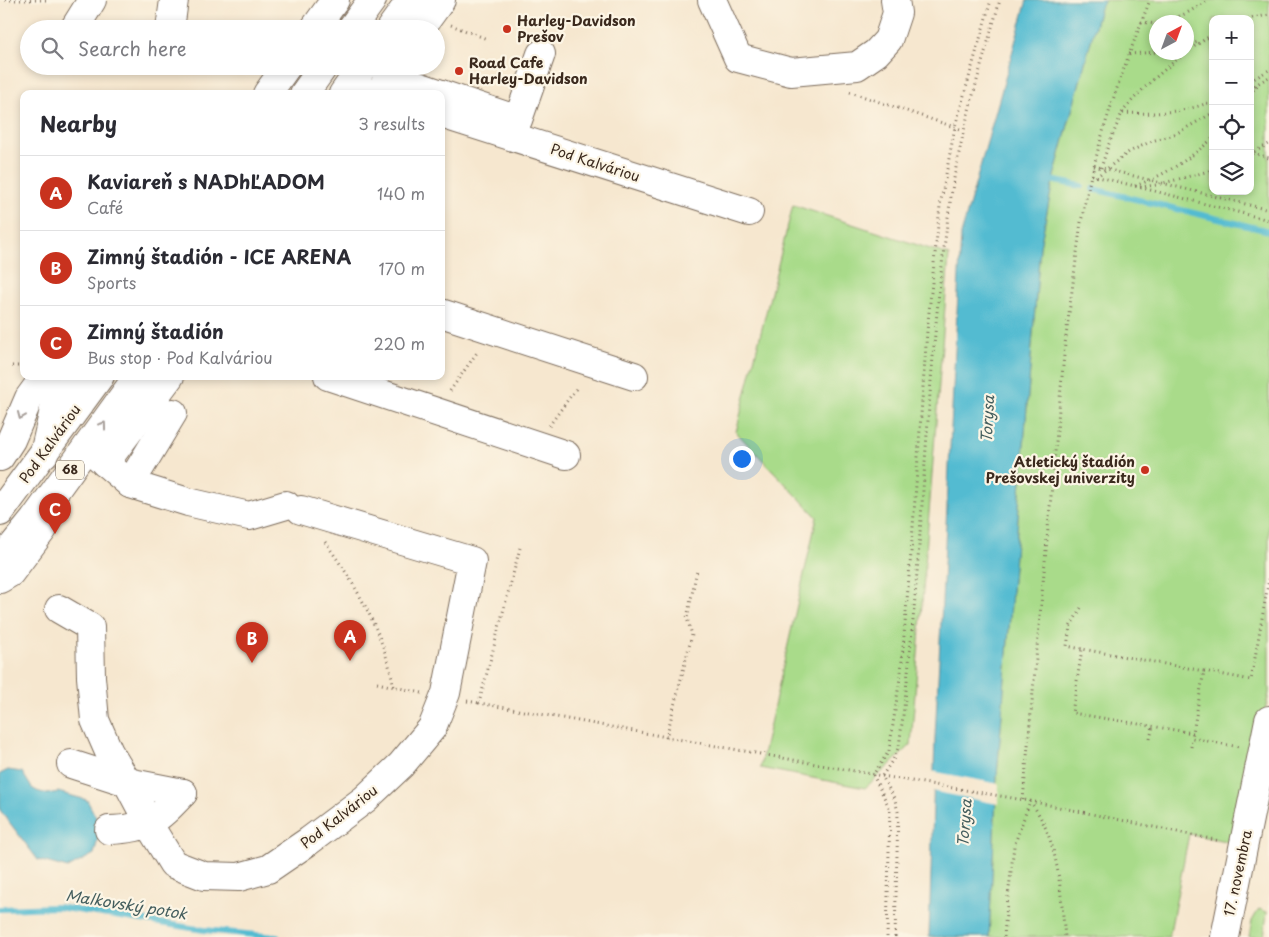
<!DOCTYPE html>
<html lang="en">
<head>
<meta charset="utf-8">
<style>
	body { margin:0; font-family:"Playpen Sans",sans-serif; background:#f2f2f3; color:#2b2b33 }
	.controls { position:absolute; right:15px; top:15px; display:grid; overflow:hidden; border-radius:10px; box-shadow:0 2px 8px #0003 }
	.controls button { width:45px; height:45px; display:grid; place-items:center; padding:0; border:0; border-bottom:1px solid #e1e1e2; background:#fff; color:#2b2b33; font:25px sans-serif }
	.compass { position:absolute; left:1149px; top:15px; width:45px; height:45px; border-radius:50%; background:#fff; box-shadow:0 2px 8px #0003; rotate:41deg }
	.you { position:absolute; left:741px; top:458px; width:18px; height:18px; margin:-12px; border:4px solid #fff; border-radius:50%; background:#1a73e8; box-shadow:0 0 0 8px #1a73e833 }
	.badge { display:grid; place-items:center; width:32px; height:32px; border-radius:50%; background:#c8321e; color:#fff; font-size:16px; font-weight:700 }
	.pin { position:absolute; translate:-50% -41px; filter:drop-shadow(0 1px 2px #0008) }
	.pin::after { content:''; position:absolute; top:26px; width:18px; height:15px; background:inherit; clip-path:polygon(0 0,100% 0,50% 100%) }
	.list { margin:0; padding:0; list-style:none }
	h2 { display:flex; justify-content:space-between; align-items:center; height:65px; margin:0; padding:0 20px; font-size:21px }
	h2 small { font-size:16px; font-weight:400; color:#7c7c81 }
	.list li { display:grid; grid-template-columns:32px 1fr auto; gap:15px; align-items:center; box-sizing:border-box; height:75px; padding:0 20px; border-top:1px solid #e1e1e2 }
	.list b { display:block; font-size:19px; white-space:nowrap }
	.list p { margin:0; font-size:16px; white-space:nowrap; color:#7c7c81 }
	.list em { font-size:16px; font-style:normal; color:#7c7c81 }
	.icon { flex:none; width:28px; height:28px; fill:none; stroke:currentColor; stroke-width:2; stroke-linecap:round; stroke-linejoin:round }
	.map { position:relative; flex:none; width:1269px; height:937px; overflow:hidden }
	.search { position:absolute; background:#fff; box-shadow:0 2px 8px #0003; left:20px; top:20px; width:425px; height:55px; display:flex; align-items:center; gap:12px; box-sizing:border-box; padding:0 18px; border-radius:28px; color:#7c7c81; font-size:19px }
	.panel { position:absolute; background:#fff; box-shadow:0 2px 8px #0003; left:20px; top:90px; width:425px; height:290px; border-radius:10px }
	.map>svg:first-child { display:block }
</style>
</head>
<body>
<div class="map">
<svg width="1269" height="937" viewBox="0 0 1269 937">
	<rect width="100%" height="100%" fill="#fcf5e5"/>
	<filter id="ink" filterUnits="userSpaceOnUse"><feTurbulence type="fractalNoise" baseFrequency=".02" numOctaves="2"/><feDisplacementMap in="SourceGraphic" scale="10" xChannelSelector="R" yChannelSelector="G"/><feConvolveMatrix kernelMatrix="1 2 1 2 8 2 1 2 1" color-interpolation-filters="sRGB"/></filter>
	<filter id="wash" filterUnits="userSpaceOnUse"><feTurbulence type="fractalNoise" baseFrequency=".0096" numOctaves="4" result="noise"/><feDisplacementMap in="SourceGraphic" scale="20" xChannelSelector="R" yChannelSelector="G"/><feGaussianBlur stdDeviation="1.12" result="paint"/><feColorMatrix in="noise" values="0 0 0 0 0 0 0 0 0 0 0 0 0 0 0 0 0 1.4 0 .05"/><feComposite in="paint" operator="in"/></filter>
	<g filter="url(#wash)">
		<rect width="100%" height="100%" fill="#f6e7cf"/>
		<g fill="#a9db8a" stroke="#728254" fill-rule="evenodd">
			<path d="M1105 0H1269V693L1236 843 1189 834 1169 937H989L997 776 1040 247 1054 176 1100 8ZM1213 19H1250V191H1213ZM1156 22H1186V52H1156Z"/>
			<path d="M793 205 949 255 911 745 865 788 760 768 817 517 736 432Z"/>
			<path d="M1259 909 1267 912 1264 937H1249L1252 921Z"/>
		</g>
		<g fill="#53bbd1" stroke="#477278">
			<path d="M1027 0H1105L1100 8 1054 176 1040 247 997 776 989 937H929L935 738 961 235Z"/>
			<path d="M8 770 22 772 32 788 37 791 47 794 58 792 87 800 101 827 94 854 68 868 38 860 0 810V774Z"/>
		</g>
		<path fill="#f6e7cf" d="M931 771 999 784 998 804 931 791Z"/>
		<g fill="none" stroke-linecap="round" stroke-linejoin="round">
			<g stroke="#53bbd1" stroke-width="6">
				<path d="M1045 179 1081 186"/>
				<path d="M1093 189 1269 231"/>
				<path d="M0 909 58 907 204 930 277 937"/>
			</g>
		</g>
	</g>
	<g filter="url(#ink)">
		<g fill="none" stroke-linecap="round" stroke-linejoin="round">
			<g stroke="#7c6c5c" stroke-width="30">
				<g id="minor">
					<path d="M712 0 738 58 791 72 857 66 876 53 888 40 897 13 895 0"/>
					<path d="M74 29 92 0"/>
					<path d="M170 29 174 0"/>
					<path d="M314 29 335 0"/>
					<path d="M420 29 441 0"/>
					<path d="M386 75 441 94"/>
					<path d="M374 92 379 94"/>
					<path d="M267 94 287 66"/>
					<path d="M441 94 518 120 541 54"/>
					<path d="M441 114 749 212"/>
					<path d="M441 313 634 376"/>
					<path d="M328 376 566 455"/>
					<path d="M87 447 130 484 188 502 249 516 286 505"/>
					<path d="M44 454 55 405 77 376"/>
					<path d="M0 457 11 440 29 398 45 376"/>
					<path d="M105 463 170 376"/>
					<path d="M130 484 173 413"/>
					<path d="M0 579 10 573 43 529"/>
					<path d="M59 609 90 627 91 677 95 720 109 752 127 782 154 833 173 864 204 876 239 877 268 869 309 841 365 799 401 765 432 728 446 693 472 561 301 510"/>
					<path d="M71 764 127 782 183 793"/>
					<path d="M109 830C149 829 156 821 183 793"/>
					<path d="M1225 937 1269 720"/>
				</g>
			</g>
			<g stroke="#7c6c5c" stroke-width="30">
				<g id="major">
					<path d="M351 29 372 0"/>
					<path d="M390 29 411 0"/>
					<path d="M304 94 324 66"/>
					<path d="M343 94 363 66"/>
					<path d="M0 512 100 376"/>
					<path d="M0 562 34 520 138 376"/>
				</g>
			</g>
			<g stroke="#7c6c5c" stroke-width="3" stroke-dasharray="1 4" stroke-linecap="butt">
				<path d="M5 0H47"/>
				<path d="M1247 19 1269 15"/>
				<path d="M1141 22 1156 24"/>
				<path d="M1165 22 1187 13 1209 0"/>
				<path d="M266 25 279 29"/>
				<path d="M451 25 487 39"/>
				<path d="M1186 46 1198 42"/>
				<path d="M1186 52 1213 34"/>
				<path d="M1129 54 1156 52"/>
				<path d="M1250 81 1269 70"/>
				<path d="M1250 88 1269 77"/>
				<path d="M850 92 963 130"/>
				<path d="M1250 94 1259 83"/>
				<path d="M1122 113C1140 89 1163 71 1186 52"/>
				<path d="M1253 153 1269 158"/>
				<path d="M1250 154 1269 144"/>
				<path d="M1094 166 1269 210"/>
				<path d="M1101 168 1108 146 1122 113C1152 114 1184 113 1213 101"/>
				<path d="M1092 175C1105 115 1128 57 1150 0"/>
				<path d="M1096 177 1129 152 1152 141 1177 133 1213 113"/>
				<path d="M1135 186C1165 175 1190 159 1213 138"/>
				<path d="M1140 187 1156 185 1213 170"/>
				<path d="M12 366H22"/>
				<path d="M450 391 478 351"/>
				<path d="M549 426 578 386"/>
				<path d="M325 542C357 586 384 634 394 687"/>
				<path d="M520 548 479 703 882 776 1030 801 1220 841"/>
				<path d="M1081 608 1070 627 1067 646 1082 649"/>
				<path d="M1204 671 1251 680 1269 579"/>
				<path d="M377 683 422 693"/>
				<path d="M467 701 479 703"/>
				<path d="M1193 733 1072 713 1082 649 1204 671 1192 738 1239 747"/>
				<path d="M666 738 692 635 687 618 697 570"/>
				<path d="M1150 739 1153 726"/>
				<path d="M1191 747 1192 738"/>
				<path d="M1023 800 1065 344 1081 222 1091 175 1269 220"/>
				<path d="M1030 801C1060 841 1060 890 1065 937"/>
				<path d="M887 937 890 809 873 775 889 751 901 671 912 541 927 331 940 206 955 127 991 0"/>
				<path d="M895 937 898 812 895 800 882 776 894 758 899 746C924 566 924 383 950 203 960 133 981 67 1000 0"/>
				<path d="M1004 937 1005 923 1014 846 1030 801"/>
			</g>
			<use href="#minor" stroke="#fff" stroke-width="28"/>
			<use href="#major" stroke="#fff" stroke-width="28"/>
		</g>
		<defs><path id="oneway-chevron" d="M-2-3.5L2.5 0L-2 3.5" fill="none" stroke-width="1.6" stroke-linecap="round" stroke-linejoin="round" transform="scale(1.25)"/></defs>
		<g stroke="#a79f9a">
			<use href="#oneway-chevron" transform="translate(21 416) rotate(113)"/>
			<use href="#oneway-chevron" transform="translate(103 425) rotate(-54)"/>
		</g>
	</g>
	<g fill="#c8321e" stroke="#fcf5e5" stroke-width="2">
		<circle cx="507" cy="29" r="5"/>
		<circle cx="459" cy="71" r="5"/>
		<circle cx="1145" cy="470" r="5"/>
	</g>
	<g text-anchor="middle" stroke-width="4.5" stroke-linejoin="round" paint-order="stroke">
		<rect fill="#fcf5e5" stroke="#75675a" stroke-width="1" x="56" y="460.5" width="28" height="19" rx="4"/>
		<g font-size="12" font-weight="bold" fill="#3b2a1e">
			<text x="70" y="474">68</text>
		</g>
		<g font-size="14" font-weight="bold" fill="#3b2a1e" stroke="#fcf5e5" text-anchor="start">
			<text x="517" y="26">Harley-Davidson<tspan x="517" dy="16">Prešov</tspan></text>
			<text x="469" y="68">Road Cafe<tspan x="469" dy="16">Harley-Davidson</tspan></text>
			<text x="1135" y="467" text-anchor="end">Atletický štadión<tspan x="1135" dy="16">Prešovskej univerzity</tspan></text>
		</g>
		<g font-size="14" fill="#3b2a1e" stroke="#fcf5e5">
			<text transform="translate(595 163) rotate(18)" y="5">Pod Kalváriou</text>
			<text transform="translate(50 444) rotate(-54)" y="5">Pod Kalváriou</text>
			<text transform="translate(339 817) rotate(-38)" y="5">Pod Kalváriou</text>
			<text transform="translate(1238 873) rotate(-78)" y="5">17. novembra</text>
		</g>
		<g font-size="15" font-style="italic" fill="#435d5d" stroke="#fcf5e5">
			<text transform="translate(988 419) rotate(-87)" y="5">Torysa</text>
			<text transform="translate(965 823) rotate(-86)" y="5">Torysa</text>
			<text transform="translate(126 905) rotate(9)" y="5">Malkovský potok</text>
		</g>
	</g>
</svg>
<div class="controls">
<button>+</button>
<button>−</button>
<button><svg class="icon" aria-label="locate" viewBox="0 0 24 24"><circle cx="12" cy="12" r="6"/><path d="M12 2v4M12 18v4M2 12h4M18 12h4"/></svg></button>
<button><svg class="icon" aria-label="layers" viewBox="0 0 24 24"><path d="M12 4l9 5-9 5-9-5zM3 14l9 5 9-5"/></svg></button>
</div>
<svg class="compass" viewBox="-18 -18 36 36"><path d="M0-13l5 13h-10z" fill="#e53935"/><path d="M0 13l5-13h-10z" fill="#7c7c81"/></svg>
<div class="you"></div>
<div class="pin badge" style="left:350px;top:661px">A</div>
<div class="pin badge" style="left:252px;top:663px">B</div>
<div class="pin badge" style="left:55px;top:534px">C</div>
<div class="search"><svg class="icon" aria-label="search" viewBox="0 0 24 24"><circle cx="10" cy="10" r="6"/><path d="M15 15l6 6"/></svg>Search here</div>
<section class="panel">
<h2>Nearby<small>3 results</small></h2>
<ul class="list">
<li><span class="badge">A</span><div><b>Kaviareň s NADhĽADOM</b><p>Café</p></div><em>140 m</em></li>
<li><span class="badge">B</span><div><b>Zimný štadión - ICE ARENA</b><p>Sports</p></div><em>170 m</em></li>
<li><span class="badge">C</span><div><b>Zimný štadión</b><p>Bus stop · Pod Kalváriou</p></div><em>220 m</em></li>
</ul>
</section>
</div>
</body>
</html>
